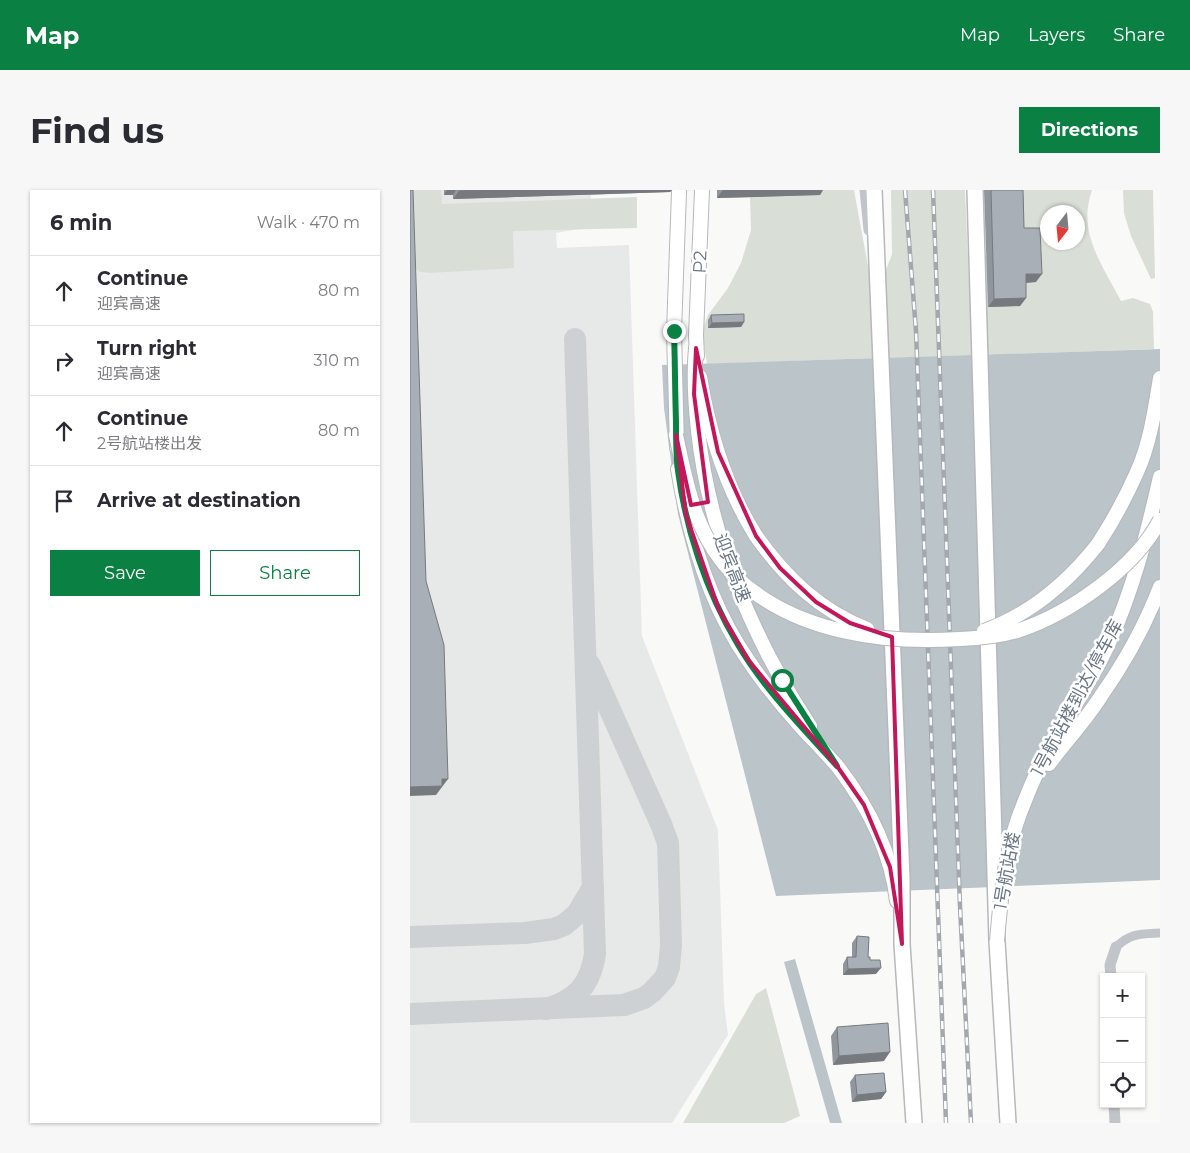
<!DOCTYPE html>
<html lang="en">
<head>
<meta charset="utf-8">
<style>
	body { margin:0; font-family:Montserrat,"Noto Sans SC",sans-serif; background:#f7f7f7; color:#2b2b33 }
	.controls { position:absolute; right:15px; bottom:15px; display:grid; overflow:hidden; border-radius:0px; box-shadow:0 1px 4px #0004 }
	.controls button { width:45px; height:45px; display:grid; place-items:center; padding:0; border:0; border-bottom:1px solid #e1e1e2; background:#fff; color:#2b2b33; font:25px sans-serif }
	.compass { position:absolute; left:630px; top:15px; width:45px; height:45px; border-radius:50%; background:#fff; box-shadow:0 1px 4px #0004; rotate:196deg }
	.stop { position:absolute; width:15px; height:15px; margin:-11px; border:4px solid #0b8043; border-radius:50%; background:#fff }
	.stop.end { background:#0b8043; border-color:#fff; box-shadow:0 1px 5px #0008 }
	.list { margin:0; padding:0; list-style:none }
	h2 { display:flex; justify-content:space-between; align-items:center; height:65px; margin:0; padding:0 20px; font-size:21px }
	h2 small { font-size:16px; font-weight:400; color:#7c7c81 }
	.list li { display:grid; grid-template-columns:32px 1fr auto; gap:15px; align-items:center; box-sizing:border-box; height:70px; padding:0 20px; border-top:1px solid #e1e1e2 }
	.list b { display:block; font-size:19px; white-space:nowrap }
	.list p { margin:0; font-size:16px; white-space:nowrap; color:#7c7c81 }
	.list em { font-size:16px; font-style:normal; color:#7c7c81 }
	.actions { display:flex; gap:10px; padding:15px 20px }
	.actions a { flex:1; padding:11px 0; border:1px solid #0b8043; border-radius:0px; text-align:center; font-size:18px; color:#0b8043 }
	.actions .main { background:#0b8043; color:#fff }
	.icon { flex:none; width:28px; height:28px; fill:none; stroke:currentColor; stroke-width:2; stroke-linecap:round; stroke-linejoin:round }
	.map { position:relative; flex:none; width:750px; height:933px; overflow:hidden; border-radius:0px }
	header { display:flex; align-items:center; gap:30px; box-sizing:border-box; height:70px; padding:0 25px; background:#0b8043; color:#fff }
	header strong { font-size:24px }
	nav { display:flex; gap:28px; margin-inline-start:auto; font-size:18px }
	.intro { display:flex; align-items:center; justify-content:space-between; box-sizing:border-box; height:120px; padding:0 30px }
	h1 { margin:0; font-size:35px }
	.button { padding:12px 22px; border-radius:0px; background:#0b8043; color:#fff; font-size:18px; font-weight:700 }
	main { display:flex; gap:30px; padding:0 30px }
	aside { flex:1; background:#fff; border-radius:0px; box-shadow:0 1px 4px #0004 }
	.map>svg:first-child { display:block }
</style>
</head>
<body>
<header>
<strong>Map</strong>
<nav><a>Map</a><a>Layers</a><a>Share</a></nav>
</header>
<div class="intro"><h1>Find us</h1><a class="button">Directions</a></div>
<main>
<aside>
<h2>6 min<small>Walk · 470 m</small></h2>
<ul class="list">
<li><svg class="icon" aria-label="ahead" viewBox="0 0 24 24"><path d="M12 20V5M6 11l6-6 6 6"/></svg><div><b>Continue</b><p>迎宾高速</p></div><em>80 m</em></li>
<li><svg class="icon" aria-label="right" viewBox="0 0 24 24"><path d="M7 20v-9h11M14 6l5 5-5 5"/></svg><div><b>Turn right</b><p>迎宾高速</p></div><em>310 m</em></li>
<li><svg class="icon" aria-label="ahead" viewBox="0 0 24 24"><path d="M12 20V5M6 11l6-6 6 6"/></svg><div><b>Continue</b><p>2号航站楼出发</p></div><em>80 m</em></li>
<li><svg class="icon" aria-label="arrive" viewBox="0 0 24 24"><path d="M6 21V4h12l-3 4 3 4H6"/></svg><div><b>Arrive at destination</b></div></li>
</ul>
<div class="actions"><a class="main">Save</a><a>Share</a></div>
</aside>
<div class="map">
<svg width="750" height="933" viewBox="0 0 750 933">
	<rect width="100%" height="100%" fill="#f9faf8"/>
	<path fill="#e7e9e8" d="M0 0H292L181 5V37L146 43 147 58 219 55 232 446 308 640 314 812 318 845 262 933H0Z"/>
	<g fill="#d9ded7" fill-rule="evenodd">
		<path d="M2 0H31L32 14 227 7V38L103 41 104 78 20 83 10 82 0 74Z"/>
		<path d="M410 0H444L460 87 464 168 297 174 293 148 294 136 298 125 318 98 331 73 341 40 340 7 410 5Z"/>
		<path d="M481 0H555L562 165 476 168 474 85 482 64Z"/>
		<path d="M589 0H682C667 43 692 74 711 111L723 108 740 114 743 122 744 159 575 165 571 94 589 7ZM638 22H668V52H638Z"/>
		<path d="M713 0H743L745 88 741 89 721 46 714 23Z"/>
		<path d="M356 798 390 926 374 933H273L346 804Z"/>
	</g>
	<g fill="#bbc4c9">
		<path d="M750 159V690L366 706 268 324 254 218 252 175Z"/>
		<path d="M385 769 432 933H420L374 772Z"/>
	</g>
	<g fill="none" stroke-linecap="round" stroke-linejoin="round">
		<g stroke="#ced1d4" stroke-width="22">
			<path d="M0 747 115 743 144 739 154 735 167 724 183 697"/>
			<path d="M136 819C166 810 180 796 185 764L165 149"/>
			<path d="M0 824 214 815 234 808 242 802 255 788 259 777 261 755 258 653 251 634 180 475"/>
		</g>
		<g stroke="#b5b9bd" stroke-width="16">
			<g id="primary">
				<path d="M286 158C283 187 285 213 288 241 300 347 342 448 400 536"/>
				<path d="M287 166 286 145 292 0"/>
				<path d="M290 187C299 242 316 298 346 346"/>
				<path d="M267 258 264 141 269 2"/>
				<path d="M268 279C279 346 299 414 338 470 354 494 373 517 392 538 404 551 417 564 428 577 458 616 481 662 487 711"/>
				<path d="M688 354C703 331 716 307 727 282 740 254 745 219 750 188"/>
				<path d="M639 574C656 551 676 530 691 506 715 472 735 436 750 397"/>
				<path d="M614 613C621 595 629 577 638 561 658 525 681 492 698 455 723 401 737 344 750 287"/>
			</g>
		</g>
		<g stroke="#b5b8bc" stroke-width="18">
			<g id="trunk">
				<path d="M464 0 492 688V754L504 933"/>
				<path d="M565 0 587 751 598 933"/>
			</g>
		</g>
		<path stroke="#c1c5c9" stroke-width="9" d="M706 757C721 743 730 744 750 743"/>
		<g stroke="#c1c5c9" stroke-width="11">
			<path d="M455 0 459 40"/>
			<path d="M701 787 700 775 706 757"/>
			<path d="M704 914 705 933"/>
		</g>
		<use href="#primary" stroke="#fff" stroke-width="14"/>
		<use href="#trunk" stroke="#fff" stroke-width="15"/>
		<g stroke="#a3a8af" stroke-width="4.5">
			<g id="rail">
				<path d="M495 0 506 141 536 933"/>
				<path d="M523 0 550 716 561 933"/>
			</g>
		</g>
		<use href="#rail" stroke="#fff" stroke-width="2.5" stroke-dasharray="8" stroke-linecap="butt"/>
		<g stroke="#b5b9bd" stroke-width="16" stroke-linecap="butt">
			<g id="primary-bridge">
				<path d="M266 245C277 297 286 349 327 388 386 443 474 454 550 449 570 448 591 446 610 440 660 423 725 378 750 330"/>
				<path d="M346 346C375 387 409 420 457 439"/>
				<path d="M574 441C621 424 658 392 688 354"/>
				<path d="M587 751C591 703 595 658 614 613"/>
			</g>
		</g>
		<use href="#primary-bridge" stroke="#fff" stroke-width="14"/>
	</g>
	<g fill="#91969d">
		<path d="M34 0H262L260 2 43 9V5H34Z"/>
		<path d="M307 0H413L410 5 307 8Z"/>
		<path d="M574 0H613L614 38 626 92 616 93V108L610 116 578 117Z"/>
		<path d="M301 125 334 132 331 137 298 138V130Z"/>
		<path d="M447 746 460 770 466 784 433 785V774L437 767H442V753Z"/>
		<path d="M427 837 474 871 423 875 421 846Z"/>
		<path d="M445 885 476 902 471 909 442 912 440 892Z"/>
	</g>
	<g fill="#767a7f">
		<path d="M37 0H46L43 5H34Z"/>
		<path d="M71 0H262L260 2 43 9 49 1Z"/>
		<path d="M313 0H413L410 5 307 8Z"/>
		<path d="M616 84H632L626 92 610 93Z"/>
		<path d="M616 108 610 116 578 117 584 109Z"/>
		<path d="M334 132 331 137 298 138 302 133Z"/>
		<path d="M32 589H38L26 605 0 606V597Z"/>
		<path d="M471 778 466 784 433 785 438 779Z"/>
		<path d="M480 862 474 871 423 875 429 866Z"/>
		<path d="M476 902 471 909 442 912 447 905Z"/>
	</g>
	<g fill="#a9afb6" stroke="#767a7f">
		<path d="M0 0H3L16 391 34 455 38 589H32V596L0 597Z"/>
		<path d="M49 0H71L49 1Z"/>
		<path d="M581 0H613L614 38H630L632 84H616V108L584 109Z"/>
		<path d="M334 124V132L302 133 301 125Z"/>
		<path d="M447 746 459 747 458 767H460V770H470L471 778 438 779 437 767H446Z"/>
		<path d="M478 833 480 862 429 866 427 837Z"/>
		<path d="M474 883 476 902 447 905 445 885Z"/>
	</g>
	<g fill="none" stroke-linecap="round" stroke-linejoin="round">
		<path stroke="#0b8043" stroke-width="6" d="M264 141C265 171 265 201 266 232 266 248 266 265 268 281 276 340 296 401 327 453 353 498 392 537 427 576L372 490"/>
	</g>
	<path fill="none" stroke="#c2185b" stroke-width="4" stroke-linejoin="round" d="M286 158 308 262 346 346 370 378 406 412 440 433 482 447 492 754 480 677 454 615 427 576 339 471 309 420 276 325 266 245 281 315 298 312 284 204Z"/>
	<g text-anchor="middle" stroke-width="5" stroke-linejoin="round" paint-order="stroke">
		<g font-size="18" fill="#6b7786" stroke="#fff">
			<text transform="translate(290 72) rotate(-87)" y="6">P2</text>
			<text transform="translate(322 378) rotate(69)" y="6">迎宾高速</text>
			<text transform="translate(667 508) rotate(-62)" y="6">1号航站楼到达/停车库</text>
			<text transform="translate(597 681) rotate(-80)" y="6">1号航站楼</text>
		</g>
	</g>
</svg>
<div class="controls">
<button>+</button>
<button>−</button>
<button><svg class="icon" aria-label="locate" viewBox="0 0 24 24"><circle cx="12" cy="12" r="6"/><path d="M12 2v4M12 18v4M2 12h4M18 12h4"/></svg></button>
</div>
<svg class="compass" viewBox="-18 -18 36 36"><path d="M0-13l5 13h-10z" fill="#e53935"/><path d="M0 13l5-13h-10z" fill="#7c7c81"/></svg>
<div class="stop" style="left:372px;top:490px"></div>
<div class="stop end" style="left:264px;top:141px"></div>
</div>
</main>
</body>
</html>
